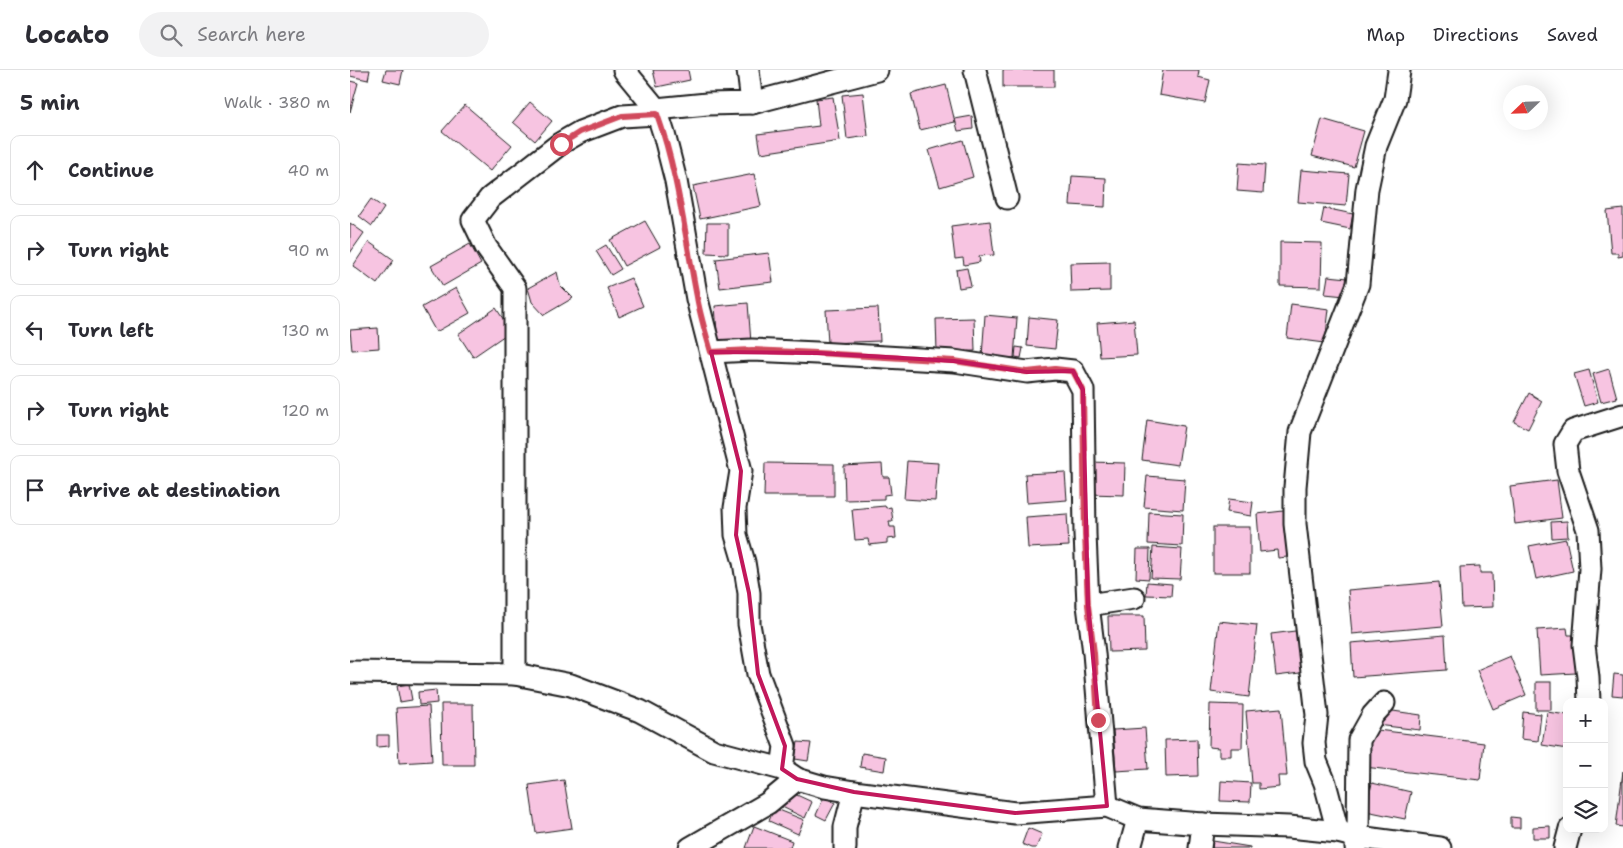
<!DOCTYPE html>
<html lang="en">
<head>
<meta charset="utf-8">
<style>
	body { margin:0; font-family:"Shantell Sans",sans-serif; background:#f2f2f3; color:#2b2b33 }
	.controls { position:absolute; right:15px; bottom:15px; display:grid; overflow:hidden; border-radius:10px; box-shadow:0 5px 20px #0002 }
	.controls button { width:45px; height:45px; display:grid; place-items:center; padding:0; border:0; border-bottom:1px solid #e1e1e2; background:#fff; color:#2b2b33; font:25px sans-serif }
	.compass { position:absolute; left:1153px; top:15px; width:45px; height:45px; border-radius:50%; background:#fff; box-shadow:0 5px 20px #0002; rotate:247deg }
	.stop { position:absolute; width:15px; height:15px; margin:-11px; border:4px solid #d1495b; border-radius:50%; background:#fff }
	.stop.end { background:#d1495b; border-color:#fff; box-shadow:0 1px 5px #0008 }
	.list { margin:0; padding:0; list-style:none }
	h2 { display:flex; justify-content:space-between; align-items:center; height:65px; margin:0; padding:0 20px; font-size:21px }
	h2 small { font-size:16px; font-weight:400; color:#7c7c81 }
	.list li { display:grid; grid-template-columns:32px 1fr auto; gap:15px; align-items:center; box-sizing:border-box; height:70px; margin:0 10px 10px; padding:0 10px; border:1px solid #e1e1e2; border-radius:10px }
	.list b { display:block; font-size:19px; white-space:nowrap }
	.list em { font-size:16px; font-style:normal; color:#7c7c81 }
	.icon { flex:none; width:28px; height:28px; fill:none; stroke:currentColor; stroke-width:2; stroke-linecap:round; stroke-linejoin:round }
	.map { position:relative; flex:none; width:1273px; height:778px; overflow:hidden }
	header { display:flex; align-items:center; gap:30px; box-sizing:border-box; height:70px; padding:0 25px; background:#fff; border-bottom:1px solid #e1e1e2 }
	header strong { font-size:24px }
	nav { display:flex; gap:28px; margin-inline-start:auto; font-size:18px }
	.search { width:350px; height:45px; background:#f2f2f3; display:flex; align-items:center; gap:12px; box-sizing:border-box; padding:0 18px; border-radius:28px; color:#7c7c81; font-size:19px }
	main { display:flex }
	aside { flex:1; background:#fff }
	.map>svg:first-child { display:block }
</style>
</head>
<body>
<header>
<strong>Locato</strong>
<div class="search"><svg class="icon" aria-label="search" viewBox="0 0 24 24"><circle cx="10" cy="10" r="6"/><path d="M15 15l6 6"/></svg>Search here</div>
<nav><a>Map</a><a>Directions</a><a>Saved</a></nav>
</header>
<main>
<aside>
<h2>5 min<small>Walk · 380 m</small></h2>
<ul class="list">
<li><svg class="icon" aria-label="ahead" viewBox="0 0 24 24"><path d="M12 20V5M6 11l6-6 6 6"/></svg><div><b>Continue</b></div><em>40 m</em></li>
<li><svg class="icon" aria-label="right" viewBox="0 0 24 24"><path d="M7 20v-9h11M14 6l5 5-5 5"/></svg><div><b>Turn right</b></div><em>90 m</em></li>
<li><svg class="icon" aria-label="left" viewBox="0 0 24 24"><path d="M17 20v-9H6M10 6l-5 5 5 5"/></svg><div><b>Turn left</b></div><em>130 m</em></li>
<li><svg class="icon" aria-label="right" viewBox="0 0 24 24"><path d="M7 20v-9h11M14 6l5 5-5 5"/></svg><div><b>Turn right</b></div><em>120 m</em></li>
<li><svg class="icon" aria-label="arrive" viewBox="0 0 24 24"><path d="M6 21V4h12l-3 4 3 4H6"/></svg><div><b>Arrive at destination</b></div></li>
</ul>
</aside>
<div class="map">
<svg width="1273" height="778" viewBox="0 0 1273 778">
	<rect width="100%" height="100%" fill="#fff"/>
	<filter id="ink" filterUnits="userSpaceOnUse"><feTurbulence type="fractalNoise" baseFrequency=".02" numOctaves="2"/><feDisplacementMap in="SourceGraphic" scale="10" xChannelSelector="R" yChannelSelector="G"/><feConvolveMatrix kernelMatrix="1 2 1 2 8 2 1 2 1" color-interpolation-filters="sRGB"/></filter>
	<g filter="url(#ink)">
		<g fill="#f7c4e1" stroke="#1c1c1c">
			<path d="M0 0H20L18 10 0 6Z"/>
			<path d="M36 0H53L50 14 33 10Z"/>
			<path d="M303 0H338L340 10 307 17Z"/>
			<rect x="653" y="0" width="51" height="17"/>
			<path d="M813 0H849L848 7 860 10 855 33 809 25Z"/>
			<path d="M0 11 8 13 0 42Z"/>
			<path d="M596 15 605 52 570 60 561 24Z"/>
			<path d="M513 23 518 66 497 69 492 25Z"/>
			<path d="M483 27 490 71 411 83 408 64 469 56 466 29Z"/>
			<path d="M180 32 202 51 185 71 163 52Z"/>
			<path d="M115 35 162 75 140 101 92 61Z"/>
			<path d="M622 46 623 59 608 61 605 49Z"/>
			<path d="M972 49 1014 61 1004 97 962 86Z"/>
			<path d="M613 70 623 107 590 117 579 80Z"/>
			<path d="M889 93 915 95 913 123 887 121Z"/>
			<path d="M951 100 999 104 996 136 948 132Z"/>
			<path d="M404 104 411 136 350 149 343 116Z"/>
			<path d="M722 106 756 108 755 137 720 135Z"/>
			<path d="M21 129 34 138 22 156 9 146Z"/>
			<path d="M974 138 1003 144 1000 159 971 153Z"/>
			<path d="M1273 139V186L1268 187V183H1261L1257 141Z"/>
			<path d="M295 151 310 177 274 196 260 170Z"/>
			<path d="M640 151 644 185 629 186 630 192 614 195 613 188 605 189 601 156Z"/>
			<path d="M0 153 14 163 0 183Z"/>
			<path d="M357 153H378V184L356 183Z"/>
			<path d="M19 172 44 190 27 214 3 196Z"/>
			<path d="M930 172 972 173 971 217 930 216Z"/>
			<path d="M120 174 131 194 93 216 81 196Z"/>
			<path d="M256 175 271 199 261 205 246 181Z"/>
			<path d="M419 183 423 212 370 218 366 189Z"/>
			<path d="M760 192V221L721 222 720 193Z"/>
			<path d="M617 198 621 216 609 218 606 200Z"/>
			<path d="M207 202 210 215 223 228 194 245 182 232 178 218Z"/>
			<path d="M978 206 998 208 995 226 975 224Z"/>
			<path d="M281 208 293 236 269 247 257 218Z"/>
			<path d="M106 218 120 243 86 262 72 237Z"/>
			<path d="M398 233 401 273 368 275 365 236Z"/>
			<path d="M941 234 979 239 975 273 937 268Z"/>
			<path d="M146 238 161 261 123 287 108 264Z"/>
			<path d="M528 238 530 271 478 273 476 240Z"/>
			<path d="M635 245 667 248 664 288 632 286Z"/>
			<path d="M679 247 708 250 705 279 677 276Z"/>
			<path d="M624 248 625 281 587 282 586 249Z"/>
			<path d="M784 250 787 285 750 287 747 253Z"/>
			<path d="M28 258 29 278 2 280 0 260Z"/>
			<path d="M666 277 673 278 671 288 665 287Z"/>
			<path d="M1259 299 1267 328 1251 332 1243 304Z"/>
			<path d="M1239 300 1248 332 1234 336 1224 304Z"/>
			<path d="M1179 323 1192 331 1178 359 1164 352Z"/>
			<path d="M797 350 834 356 828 395 792 390Z"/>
			<path d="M557 391 588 393 585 431 554 429Z"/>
			<path d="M740 392 775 393 774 425 739 424Z"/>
			<path d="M415 393 484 394V426H414Z"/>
			<path d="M532 394 533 407H539L541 424 534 425V429L495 430 494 396Z"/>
			<path d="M715 402 717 430 677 433 675 404Z"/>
			<path d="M797 406 835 409 833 440 794 437Z"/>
			<path d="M1207 410 1212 448 1165 454 1160 416Z"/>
			<path d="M879 429 903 432 901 446 877 442Z"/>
			<path d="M535 436 536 438 541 437 543 451H539L540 457H545L546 468 537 469V473L519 475 518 469 505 470 502 439Z"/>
			<path d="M942 440 946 486 928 488 927 480 910 482 907 444Z"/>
			<path d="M799 442 833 444 832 476 798 474Z"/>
			<path d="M717 444 719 476 678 478 676 447Z"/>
			<path d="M1217 451 1218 467 1202 468 1201 452Z"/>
			<rect x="863" y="457" width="37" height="46"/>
			<path d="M1216 469 1223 501 1186 509 1179 476Z"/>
			<path d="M803 477 832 479 830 509 801 508Z"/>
			<path d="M787 479H800L799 509 786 508Z"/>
			<path d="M1130 496V503H1142L1143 537 1112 538 1110 497Z"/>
			<path d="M797 512 822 514 821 526 796 525Z"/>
			<path d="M1089 512 1093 556 1002 564 998 520Z"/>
			<path d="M758 546H794L795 581 759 582Z"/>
			<path d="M869 551 907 555 899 627 861 622Z"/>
			<path d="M1217 558 1218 565H1223V572H1227L1228 594H1225L1226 603 1190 605 1187 560Z"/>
			<path d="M953 560 958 602 926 606 921 564Z"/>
			<path d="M1095 565 1097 600 1003 607 1001 573Z"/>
			<path d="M1160 586 1176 625 1143 639 1127 600Z"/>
			<path d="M1264 604 1273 605V626L1262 625Z"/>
			<rect x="1186" y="612" width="15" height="28"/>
			<path d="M59 614 62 630 50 632 47 616Z"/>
			<path d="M86 620 87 633 69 635 68 622Z"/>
			<path d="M91 634H123L124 695H92Z"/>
			<path d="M860 634 893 635 892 678H881V686H869V678L859 677Z"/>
			<path d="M79 636 82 691 49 693 46 638Z"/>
			<path d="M931 638 937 706H928L929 717 909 719V713H902L896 641Z"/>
			<path d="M1029 639 1071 645 1070 660 1027 655Z"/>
			<path d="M1173 642 1191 644 1188 671 1171 669Z"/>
			<path d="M1197 642 1217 645V679L1192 675Z"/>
			<path d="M795 658 798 699 766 701 763 660Z"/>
			<path d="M1019 659 1134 673 1130 710 1014 697Z"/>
			<path d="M27 665H39V676L27 677Z"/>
			<path d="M847 669 848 706 816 707 815 670Z"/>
			<path d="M448 672 461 673 458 691 445 689Z"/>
			<path d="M512 683 536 687 534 701 510 697Z"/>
			<path d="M1273 701V757L1266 756Z"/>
			<path d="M214 710 222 758 186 763 179 715Z"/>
			<path d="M871 711 901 713 900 732 870 731Z"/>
			<path d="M1022 713 1061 722 1055 749 1016 741Z"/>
			<path d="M436 720 462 732 455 748 430 736Z"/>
			<path d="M474 727 485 733 476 750 466 745Z"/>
			<path d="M424 738 454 750 448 764 419 751Z"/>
			<path d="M1161 747 1170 748V758H1161Z"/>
			<path d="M404 756 442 771 440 778H396Z"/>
			<path d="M1200 756V768H1183V757Z"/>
			<path d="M678 758 692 764 686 778H681L672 774Z"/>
			<path d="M863 771 900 777V778H862Z"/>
		</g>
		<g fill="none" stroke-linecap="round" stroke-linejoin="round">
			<g stroke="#1c1c1c" stroke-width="25">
				<g id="minor">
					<path d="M274 0 306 39 314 64 326 111 347 229 391 401 385 438 386 465 394 492 399 523V554L408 604 435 676 432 699"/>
					<path d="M625 0 657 128"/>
					<path d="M402 33 527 0"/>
					<path d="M306 39 357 34 402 33 398 0"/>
					<path d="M361 282 402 280 467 283 604 291 677 302 705 299 723 301 733 320 735 464 738 535 744 583 757 736"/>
					<path d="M738 535 784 528"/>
					<path d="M0 602 165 604 221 615 290 641 364 681 432 699 447 709 474 717 504 722 665 743 757 736 788 749 853 754 939 757 988 762 1008 767 1090 778"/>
					<path d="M165 604V218L136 177 123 150 140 128 211 73 230 62 272 46 307 44"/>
					<path d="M1239 632 1238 607 1234 575 1240 499 1238 460 1218 401 1215 374 1223 361 1273 345"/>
					<path d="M988 762 975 713 966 691 964 673 967 645 945 454V417L950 362 1008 214 1017 119 1026 76 1045 29 1049 1"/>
					<path d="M340 778 418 733 447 709"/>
					<path d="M495 778V757L504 722"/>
					<path d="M780 778 788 749"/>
					<path d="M850 778 853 754"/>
					<path d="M1006 778 1008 767 1009 670 1023 645 1034 633"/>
					<path d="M1215 778 1220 759"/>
				</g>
			</g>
			<use href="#minor" stroke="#fff" stroke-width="21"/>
		</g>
	</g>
	<g fill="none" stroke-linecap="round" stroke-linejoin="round" filter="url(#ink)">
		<path stroke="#d1495b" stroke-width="6" d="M211 74 230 62 272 46 307 44C328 103 335 166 347 227 350 245 356 264 361 282L402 280 467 283 604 291 677 302 705 299 723 301 733 320 735 464 738 535 744 583 748 650"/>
	</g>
	<path fill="none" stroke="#c2185b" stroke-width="4" stroke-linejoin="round" d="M361 282 467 283 604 291 677 302 723 301 733 320 738 535 757 736 665 743 504 722 447 709 432 699 435 676 408 604 399 523 386 465 391 401Z"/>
</svg>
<div class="controls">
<button>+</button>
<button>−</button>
<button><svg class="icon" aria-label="layers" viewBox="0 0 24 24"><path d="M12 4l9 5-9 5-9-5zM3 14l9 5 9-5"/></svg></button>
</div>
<svg class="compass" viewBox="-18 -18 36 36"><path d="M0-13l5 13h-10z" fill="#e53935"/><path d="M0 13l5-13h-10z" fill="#7c7c81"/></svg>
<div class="stop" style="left:211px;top:74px"></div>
<div class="stop end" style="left:748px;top:650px"></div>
</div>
</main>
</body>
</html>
